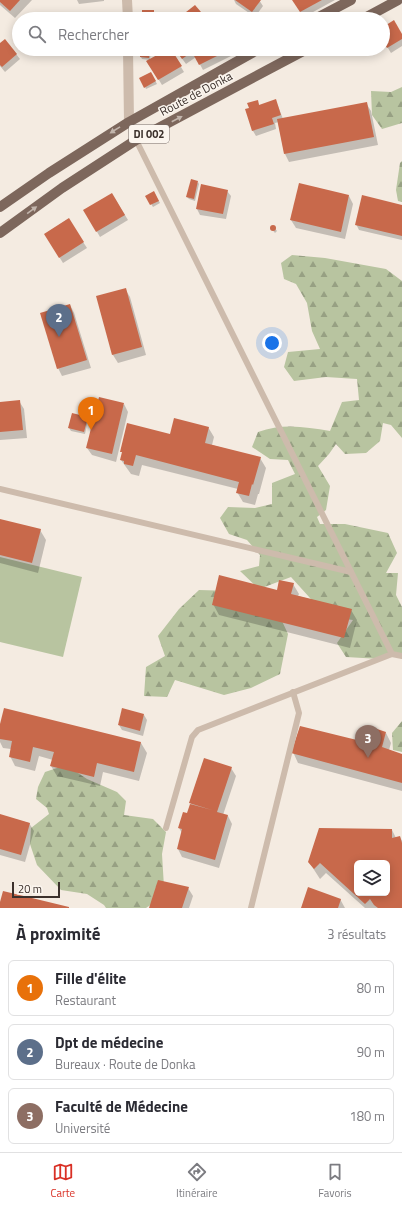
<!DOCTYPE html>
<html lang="fr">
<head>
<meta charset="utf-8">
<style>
	body { margin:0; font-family:"Titillium Web",sans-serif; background:#f7f7f7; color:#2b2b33 }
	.controls { position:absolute; right:12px; bottom:12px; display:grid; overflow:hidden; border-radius:6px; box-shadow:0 2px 10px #0003 }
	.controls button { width:36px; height:36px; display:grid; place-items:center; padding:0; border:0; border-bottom:1px solid #e1e1e2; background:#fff; color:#2b2b33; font:20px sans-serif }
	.scale { position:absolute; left:12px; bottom:10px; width:48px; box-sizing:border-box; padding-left:4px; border:2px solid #3b302b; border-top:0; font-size:11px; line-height:14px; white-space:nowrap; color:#3b302b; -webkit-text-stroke:3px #fbf5ee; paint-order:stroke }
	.you { position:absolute; left:272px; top:343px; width:14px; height:14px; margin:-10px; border:3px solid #fff; border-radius:50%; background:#1a73e8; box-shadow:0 0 0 6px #1a73e833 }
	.badge { display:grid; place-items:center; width:26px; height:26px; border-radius:50%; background:#d93025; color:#fff; font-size:13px; font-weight:700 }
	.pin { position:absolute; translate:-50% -33px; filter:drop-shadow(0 1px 2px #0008) }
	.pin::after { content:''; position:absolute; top:21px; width:14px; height:12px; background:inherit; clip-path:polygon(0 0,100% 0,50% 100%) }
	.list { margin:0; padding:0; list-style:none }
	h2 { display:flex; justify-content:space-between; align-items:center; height:52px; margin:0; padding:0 16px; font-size:17px }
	h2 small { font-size:13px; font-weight:400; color:#7c7c81 }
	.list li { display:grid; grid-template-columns:26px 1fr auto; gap:12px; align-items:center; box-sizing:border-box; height:56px; margin:0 8px 8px; padding:0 8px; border:1px solid #e1e1e2; border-radius:6px }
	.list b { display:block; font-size:15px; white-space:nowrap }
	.list p { margin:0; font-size:13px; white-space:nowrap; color:#7c7c81 }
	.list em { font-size:13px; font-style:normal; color:#7c7c81 }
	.icon { flex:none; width:22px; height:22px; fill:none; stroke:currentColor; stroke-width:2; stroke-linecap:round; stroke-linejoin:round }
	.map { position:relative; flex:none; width:402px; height:908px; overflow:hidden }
	.search { position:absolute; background:#fff; box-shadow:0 2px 10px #0003; left:12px; right:12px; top:12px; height:44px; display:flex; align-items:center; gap:10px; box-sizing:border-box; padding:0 14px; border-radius:22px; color:#7c7c81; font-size:15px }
	.sheet { height:244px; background:#fff }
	nav { display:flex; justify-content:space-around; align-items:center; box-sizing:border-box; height:56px; border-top:1px solid #e1e1e2; background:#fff; font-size:11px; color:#7c7c81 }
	nav a { display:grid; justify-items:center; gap:2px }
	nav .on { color:#d93025 }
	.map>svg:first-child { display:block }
</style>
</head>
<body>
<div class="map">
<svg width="402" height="908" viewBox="0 0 402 908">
	<defs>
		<pattern id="forest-firs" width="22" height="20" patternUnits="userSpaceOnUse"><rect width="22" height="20" fill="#b8c4a0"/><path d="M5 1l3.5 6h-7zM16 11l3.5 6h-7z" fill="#97a083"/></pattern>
	</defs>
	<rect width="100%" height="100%" fill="#f4ebe1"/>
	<g fill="url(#forest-firs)">
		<path d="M402 87V123L382 129 372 115 371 91 391 92Z"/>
		<path d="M402 161V202L398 201 396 190 400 163Z"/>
		<path d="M292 255 325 258 386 269 402 281V438L391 425 383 423 380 441 366 453 345 454 336 444 329 454 318 466 330 486 326 510 317 517 320 524H345L388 533 397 553 386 573H398L396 595 402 607V653L380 659 346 657 337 643 353 620 330 617 319 608 291 577 259 589 240 571 259 566 260 555 247 540 229 534 220 518 228 507 255 508 272 504V483L295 474 288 460 270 459 252 447 258 432C283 423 305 427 330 431L342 402 359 400 357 379 326 377 294 381 284 367 288 352 320 349 312 331 307 303 296 284 284 279 281 263Z"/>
		<path d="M199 590 234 591 276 608 288 634 280 674 251 688 224 695 175 680 167 697 144 696 146 667 165 656 158 636 179 609Z"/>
		<path d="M402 721V752L393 750 392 733Z"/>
		<path d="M66 765 87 779 117 792 126 801 124 815 153 819 166 832 162 854 164 887 162 897 146 908H106L104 905 87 894 61 890 37 865 30 844 31 828 49 814 47 808 36 799 38 787 45 772Z"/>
	</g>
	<path fill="#b8c4a0" d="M0 557 82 577 63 657 0 642Z"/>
	<g fill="#0003" fill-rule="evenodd">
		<path d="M0 0H32L15 18 0 5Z"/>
		<path d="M77 0H104V1L79 4Z"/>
		<path d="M234 0H259L263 6 255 17 236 4Z"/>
		<path d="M293 0H335L304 17Z"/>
		<path d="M153 11 155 14V19H145L143 16Z"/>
		<path d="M383 28 402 36V46L391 53 383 40Z"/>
		<path d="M0 44 16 54 20 59 5 72 0 66Z"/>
		<path d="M141 49H151L150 60 142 59 141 57Z"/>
		<path d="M154 49H170L184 72 162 85 148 62 158 56Z"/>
		<path d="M175 49H202L203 50 206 49H235L237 53 203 70 196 57 186 64Z"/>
		<path d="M151 73 157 84 146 89 141 78Z"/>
		<path d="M257 101 260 106 275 101 278 106 283 119 366 103 371 111 378 145 289 162 285 154 279 122 275 123 276 129 256 136 253 131 250 108Z"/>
		<path d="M198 182 199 184 195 201 189 199 187 197Z"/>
		<path d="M202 186 227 191 231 196 226 219 200 215 197 209Z"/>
		<path d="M154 192 160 203 153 207 146 196Z"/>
		<path d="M112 194 128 220 100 237 85 211Z"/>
		<path d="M349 196 353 204 345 239 296 228 291 220Z"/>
		<path d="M402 206V240L359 230 356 224Z"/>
		<path d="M68 219 87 248 63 263 45 234Z"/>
		<path d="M273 226 277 231 275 233 271 228Z"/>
		<path d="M125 289 130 297 146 355 118 363 113 355 97 297Z"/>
		<path d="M70 305 74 313 91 368 62 376 58 368Z"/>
		<path d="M19 401 24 409 27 438 0 440V403Z"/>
		<path d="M124 404 128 412 116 462 92 455 87 448Z"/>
		<path d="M87 418 88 420 85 434 71 431 69 428Z"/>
		<path d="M208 427 214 437 212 445 260 458 266 468 259 494H258L255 505 243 502 237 492 238 489 142 465 139 476 131 474 121 460 123 454 121 451 171 436Z"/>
		<path d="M0 520 40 530 46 540 38 573 0 563Z"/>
		<path d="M293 584 299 594 298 596 351 610 357 620 350 648 219 615 213 604 277 591Z"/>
		<path d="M144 715 147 720 143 736 122 730 119 725Z"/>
		<path d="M0 728 141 743 147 753 139 781 103 772 100 786 57 776 51 766 53 760 39 756 35 771 15 766 10 756 11 749 3 748 0 742Z"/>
		<path d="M386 733 391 743 389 750 402 755V791L298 763 293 752 370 745Z"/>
		<path d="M231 768 236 776 223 815 228 816 232 824 219 868 182 857 178 849 182 833 179 828 192 806 190 802Z"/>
		<path d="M0 815 29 823 34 831 25 862 0 855Z"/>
		<path d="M392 830 396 838 400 837 402 841V908H365L326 873 320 879 309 862ZM357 863H387V893H357Z"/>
		<path d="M188 888 193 896 189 908H150Z"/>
		<path d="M340 899 345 908H302Z"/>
	</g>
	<g fill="#c8694b" fill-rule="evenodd">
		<path d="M0 0H20L10 11 0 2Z"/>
		<path d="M235 0H261L252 12Z"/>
		<path d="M292 0H322L300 12Z"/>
		<path d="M195 5 207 19H184L181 16Z"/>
		<rect x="142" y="10" width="12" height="6"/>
		<path d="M394 20 402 34V39L387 48 383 42V27Z"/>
		<path d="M5 39 17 54 2 67 0 65V43Z"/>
		<path d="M140 49H150L149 58 140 57Z"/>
		<path d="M153 49H171L182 66 158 80 146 61 157 55Z"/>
		<path d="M175 49H196L182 59Z"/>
		<path d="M203 49H231L199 65 193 54Z"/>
		<path d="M151 72 156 81 144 88 139 78Z"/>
		<path d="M276 99 281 115 272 118 274 124 252 131 245 109 249 108 247 103 258 100 259 105Z"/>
		<path d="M367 102 374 137 284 154 277 119Z"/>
		<path d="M191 179 198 181 194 199 186 197Z"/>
		<path d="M299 183 349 195 341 232 290 220Z"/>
		<path d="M201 184 228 190 223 214 196 209Z"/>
		<path d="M154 191 159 201 150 205 145 196Z"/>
		<path d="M112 193 125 215 96 232 83 210Z"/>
		<path d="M362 195 402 205V236L355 225Z"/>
		<path d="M69 218 84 242 59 258 44 234Z"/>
		<circle cx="273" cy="228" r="3"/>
		<path d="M126 288 142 347 112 355 96 296Z"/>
		<path d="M70 304 87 360 57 369 40 313Z"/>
		<path d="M99 397 124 403 112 454 86 448Z"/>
		<path d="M20 400 23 430 0 432V402Z"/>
		<path d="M72 413 88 417 84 432 68 428Z"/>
		<path d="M174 418 209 427 205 443 261 457 253 485 252 484 249 496 236 493 239 482 136 455 133 466 124 464V461L120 460 122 452H120L127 423 170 434Z"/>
		<path d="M0 519 41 529 32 563 0 555Z"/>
		<path d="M219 575 277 590 279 580 294 583 291 594 352 609 344 638 212 605Z"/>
		<path d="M4 708 141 742 134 772 97 763 94 777 50 766 54 752 33 747 30 762 9 757 12 741 0 739V724Z"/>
		<path d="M122 708 144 714 140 731 118 725Z"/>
		<path d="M300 726 369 743 374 728 386 732 382 747 402 754V783L291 753Z"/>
		<path d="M204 758 232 767 217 812 228 815 215 860 177 849 182 829 178 828 183 812 187 813 190 804 212 810 189 803Z"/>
		<path d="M0 814 30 823 21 855 0 849Z"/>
		<path d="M319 828 392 829V838L400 836 402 843V908H378L374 905 370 899 365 904 320 863 314 869 308 862ZM357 863H387V893H357Z"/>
		<path d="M158 880 189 887 182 908H149Z"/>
		<path d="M308 887 341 899 338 908H301Z"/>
		<path d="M3 891 69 907V908H0V902Z"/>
	</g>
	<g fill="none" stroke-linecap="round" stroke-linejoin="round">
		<g stroke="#cdbbac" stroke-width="6">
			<path d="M136 140 392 654 402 656"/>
			<path d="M0 489 351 572"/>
			<path d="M166 828 192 737 198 730 392 654"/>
			<path d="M251 908 299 713 293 692"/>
		</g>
		<g stroke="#cdbbac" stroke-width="10">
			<path d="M127 0 128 19"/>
			<path d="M128 49 129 122"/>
		</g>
		<g stroke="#7d675c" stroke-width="10">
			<path d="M315 19 351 0"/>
			<path d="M363 19 398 0"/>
			<path d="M0 207 49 173 129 122 259 49"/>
			<path d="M0 233 62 188 136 140 307 49"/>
		</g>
	</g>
	<defs><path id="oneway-solid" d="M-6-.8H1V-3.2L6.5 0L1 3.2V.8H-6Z"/></defs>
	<g fill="#c2b5ac">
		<use href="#oneway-solid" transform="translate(177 119) rotate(-28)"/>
		<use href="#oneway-solid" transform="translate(115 130) rotate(148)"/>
		<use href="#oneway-solid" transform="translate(32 210) rotate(-36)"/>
	</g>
	<g text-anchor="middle" stroke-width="3" stroke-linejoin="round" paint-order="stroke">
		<rect fill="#fbf5ee" stroke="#756b66" stroke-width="1" x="129" y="125" width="40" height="18" rx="3"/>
		<g font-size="11" font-weight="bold" fill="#3b302b">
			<text x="149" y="138">DI 002</text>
		</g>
		<g font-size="12" fill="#3b302b" stroke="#fbf5ee">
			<text transform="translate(196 94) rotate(-28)" y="4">Route de Donka</text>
		</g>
	</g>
</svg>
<div class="controls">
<button><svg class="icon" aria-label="layers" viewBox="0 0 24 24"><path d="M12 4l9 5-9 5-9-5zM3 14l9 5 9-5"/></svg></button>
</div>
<div class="scale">20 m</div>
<div class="you"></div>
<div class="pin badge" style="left:91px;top:430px;background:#e8710a">1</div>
<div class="pin badge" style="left:59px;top:337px;background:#5c6f8a">2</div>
<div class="pin badge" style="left:368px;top:758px;background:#8d6e63">3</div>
<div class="search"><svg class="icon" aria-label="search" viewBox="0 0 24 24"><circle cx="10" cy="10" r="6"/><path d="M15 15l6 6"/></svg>Rechercher</div>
</div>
<section class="sheet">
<h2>À proximité<small>3 résultats</small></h2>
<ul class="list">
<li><span class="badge" style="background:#e8710a">1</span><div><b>Fille d'élite</b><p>Restaurant</p></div><em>80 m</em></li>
<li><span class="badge" style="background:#5c6f8a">2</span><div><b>Dpt de médecine</b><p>Bureaux · Route de Donka</p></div><em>90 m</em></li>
<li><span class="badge" style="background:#8d6e63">3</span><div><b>Faculté de Médecine</b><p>Université</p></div><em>180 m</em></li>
</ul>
</section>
<nav>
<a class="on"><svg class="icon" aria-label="map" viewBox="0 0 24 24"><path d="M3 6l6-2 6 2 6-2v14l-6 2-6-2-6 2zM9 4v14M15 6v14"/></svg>Carte</a>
<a><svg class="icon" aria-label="directions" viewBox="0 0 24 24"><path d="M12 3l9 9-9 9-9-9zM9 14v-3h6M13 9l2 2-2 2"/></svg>Itinéraire</a>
<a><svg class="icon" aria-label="saved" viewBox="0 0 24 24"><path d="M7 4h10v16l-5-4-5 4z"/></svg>Favoris</a>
</nav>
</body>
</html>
